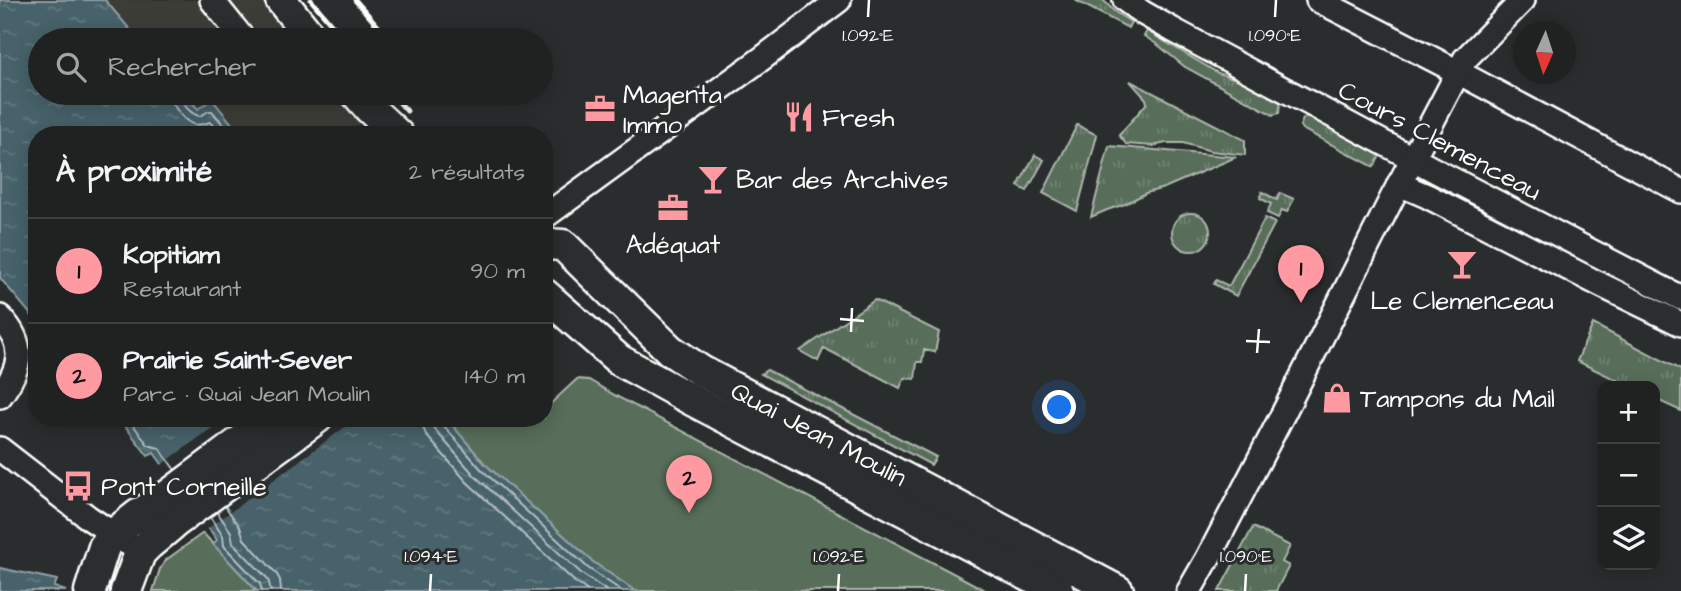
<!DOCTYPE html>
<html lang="fr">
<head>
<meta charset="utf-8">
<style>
	body { margin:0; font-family:"Architects Daughter",sans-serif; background:#282a2a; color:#f1f3f6 }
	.controls { position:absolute; right:21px; bottom:21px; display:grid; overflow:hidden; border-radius:14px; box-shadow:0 4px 18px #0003 }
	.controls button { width:63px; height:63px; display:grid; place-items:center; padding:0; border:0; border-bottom:2px solid #3d3f40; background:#202222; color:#f1f3f6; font:35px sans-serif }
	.compass { position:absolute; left:1513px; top:21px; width:63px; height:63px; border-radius:50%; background:#202222; box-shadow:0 4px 18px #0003; rotate:183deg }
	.you { position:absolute; left:1060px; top:408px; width:24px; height:24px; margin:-18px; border:5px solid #fff; border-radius:50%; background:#1a73e8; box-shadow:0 0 0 10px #1a73e833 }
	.badge { display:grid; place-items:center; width:46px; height:46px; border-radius:50%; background:#ff9aa2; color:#111; font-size:23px; font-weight:700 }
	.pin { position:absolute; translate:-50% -58px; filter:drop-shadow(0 2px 4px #0008) }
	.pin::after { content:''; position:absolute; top:37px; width:24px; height:21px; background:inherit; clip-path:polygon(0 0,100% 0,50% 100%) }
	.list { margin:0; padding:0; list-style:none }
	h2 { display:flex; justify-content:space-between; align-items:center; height:91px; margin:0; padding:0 28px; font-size:30px }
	h2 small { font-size:23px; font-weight:400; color:#a2a4a5 }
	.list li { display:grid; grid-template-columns:46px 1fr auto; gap:21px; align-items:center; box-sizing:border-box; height:105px; padding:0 28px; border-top:2px solid #3d3f40 }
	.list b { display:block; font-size:26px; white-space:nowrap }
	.list p { margin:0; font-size:23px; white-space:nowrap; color:#a2a4a5 }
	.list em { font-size:23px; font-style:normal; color:#a2a4a5 }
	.icon { flex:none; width:38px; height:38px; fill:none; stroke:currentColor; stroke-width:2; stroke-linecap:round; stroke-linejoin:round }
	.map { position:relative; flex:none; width:1681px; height:591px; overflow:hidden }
	.search { position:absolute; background:#202222; box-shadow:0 4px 18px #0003; left:28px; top:28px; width:525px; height:77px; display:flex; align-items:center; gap:18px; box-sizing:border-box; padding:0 24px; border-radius:38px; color:#a2a4a5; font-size:26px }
	.panel { position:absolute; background:#202222; box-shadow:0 4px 18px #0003; left:28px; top:126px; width:525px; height:301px; border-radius:28px }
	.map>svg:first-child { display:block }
</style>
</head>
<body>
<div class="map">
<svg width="1681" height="591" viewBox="0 0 1681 591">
	<defs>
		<pattern id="grass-tufts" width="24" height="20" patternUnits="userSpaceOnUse" patternTransform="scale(1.75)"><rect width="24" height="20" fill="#586e5a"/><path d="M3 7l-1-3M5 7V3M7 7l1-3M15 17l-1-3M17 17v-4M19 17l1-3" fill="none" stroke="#718473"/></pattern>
		<pattern id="water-ripples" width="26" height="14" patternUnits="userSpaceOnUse" patternTransform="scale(1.75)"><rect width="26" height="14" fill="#46626a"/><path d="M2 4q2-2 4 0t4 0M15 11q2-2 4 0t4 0" fill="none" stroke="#627a80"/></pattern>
	</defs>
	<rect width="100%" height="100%" fill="#2a2d2e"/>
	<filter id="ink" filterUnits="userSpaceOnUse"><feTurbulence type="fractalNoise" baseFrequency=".0143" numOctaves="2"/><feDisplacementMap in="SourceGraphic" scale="14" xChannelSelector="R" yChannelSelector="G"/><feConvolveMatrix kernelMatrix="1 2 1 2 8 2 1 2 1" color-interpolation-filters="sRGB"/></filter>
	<g filter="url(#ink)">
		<g fill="#3e3c39">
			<path d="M105 0H290L322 40H139Z"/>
			<path d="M184 93H365L383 107 343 135H241L213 100 198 110Z"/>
		</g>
		<g fill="url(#grass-tufts)" stroke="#acb6ac" stroke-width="2">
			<path d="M1075 0H1103L1115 12 1131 22 1128 28Z"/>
			<path d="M1147 31 1218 73 1233 78 1249 80 1281 101 1279 113 1273 115 1185 67 1158 45 1144 36Z"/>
			<path d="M1130 81 1245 140V155L1211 151 1183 143H1166L1153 146 1126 144 1119 135 1147 103 1146 99Z"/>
			<path d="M1308 116 1315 117 1382 152 1374 167 1302 129 1300 126 1303 119Z"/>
			<path d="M1077 125 1097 135 1077 211 1043 193Z"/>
			<path d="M1109 146 1236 157 1164 188 1146 193 1125 204 1107 210 1091 217Z"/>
			<path d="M1035 155 1044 160 1027 191 1018 186Z"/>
			<path d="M1262 192 1277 200 1280 193 1294 199 1287 212 1282 210 1278 218 1267 213 1271 204 1260 198Z"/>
			<circle cx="1191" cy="232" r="19"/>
			<path d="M1265 218 1275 223 1236 296 1214 284 1216 280 1229 286Z"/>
			<path d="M875 300 939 332 935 352 924 350 922 362H917L915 379 904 378 900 388 824 348 818 361 800 351Z"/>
			<path d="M1593 324 1681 370V411L1655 399V386H1629L1577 361Z"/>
			<path d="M767 370 936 457 931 465 761 374Z"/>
			<path d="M1253 527 1290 546 1282 562 1289 566 1276 591H1219Z"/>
		</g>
		<g fill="#586e5a" stroke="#acb6ac" stroke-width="2">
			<path d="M577 379 589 380 614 395 987 591H635L593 562 485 464 446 418H544V404L547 407Z"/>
			<path d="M203 533 257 591H153L160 569 166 560Z"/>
		</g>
		<g fill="url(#water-ripples)" stroke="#90a1a6" stroke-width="2">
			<path d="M0 0H105L139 40H40V93H184L198 109 212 99 241 135H37V322L0 278Z"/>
			<path d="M119 418H446L485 464 593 562 635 591H257L213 544 217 540 154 453 148 456Z"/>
			<path d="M0 568 57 580 54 587 66 591H0Z"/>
		</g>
		<path fill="#2a2d2e" d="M226 418H357L206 530 160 466Z"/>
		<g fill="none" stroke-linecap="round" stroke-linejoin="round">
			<g stroke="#b5c0c3" stroke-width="2">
				<path d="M170 93C171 104 182 120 193 124 199 126 205 124 210 122L221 135"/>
				<path d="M179 93C180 102 191 115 200 116L209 111H212L232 135"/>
				<path d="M128 418 148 445 159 448 175 470"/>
				<path d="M422 418 423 427 426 435 467 482 575 582 588 591"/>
				<path d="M433 418V425L436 431 475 476 582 574 607 591"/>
				<path d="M441 418 443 425 481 469 588 568 622 591"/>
				<path d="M225 506 240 527 244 539 276 573 280 580 281 591"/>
				<path d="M217 512 231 532 233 543 268 579 271 591"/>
				<path d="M210 517 223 536 224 546 260 584 262 591"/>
			</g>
			<g stroke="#fff" stroke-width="28">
				<g id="minor">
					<path d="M212 0 244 40"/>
					<path d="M1125 0 1143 13 1173 30 1438 172 1681 298"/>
					<path d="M1318 0 1458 72 1681 191"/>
					<path d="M1399 184 1427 196 1603 286 1681 324"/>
					<path d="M544 217 764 57 839 0"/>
					<path d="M0 317C27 345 21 368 0 396"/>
					<path d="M0 449 89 518 127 543"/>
					<path d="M1189 591 1208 558 1283 414 1391 200 1465 59 1523 0"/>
				</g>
			</g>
			<g stroke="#fff" stroke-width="35">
				<g id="major">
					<path d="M281 0 313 40"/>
					<path d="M356 93 369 108 398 135"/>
					<path id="s1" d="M544 244 563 245 670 350 701 371 1118 591"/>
					<path d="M544 294 619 360 690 399 1058 591"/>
					<path d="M90 591 104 547 114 534 138 515 162 500 272 418"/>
					<path d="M126 591 140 553 149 544 174 523 317 418"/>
				</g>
			</g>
			<use href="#minor" stroke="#2a2d2e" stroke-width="23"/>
			<use href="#major" stroke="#2a2d2e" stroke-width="30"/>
			<g stroke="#fff" stroke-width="5">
				<path d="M311 0 345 40"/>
				<path d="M355 0 390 40"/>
				<path d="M391 93 407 111"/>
			</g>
		</g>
	</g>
	<path fill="none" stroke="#fff" stroke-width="2.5" d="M868 17 869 0M1275 17 1276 0M840 319 864 321M851 332 852 308M1246 341 1270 342M1257 353 1259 329M430 591 431 574M838 591 839 574M1245 591 1246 574"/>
	<defs>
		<g id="office-bare" transform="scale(2.415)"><path d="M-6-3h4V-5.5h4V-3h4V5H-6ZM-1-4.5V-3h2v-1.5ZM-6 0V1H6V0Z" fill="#ff9aa2" stroke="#2a2d2e" stroke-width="2.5" paint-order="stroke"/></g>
		<g id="restaurant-bare" transform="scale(2.415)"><path d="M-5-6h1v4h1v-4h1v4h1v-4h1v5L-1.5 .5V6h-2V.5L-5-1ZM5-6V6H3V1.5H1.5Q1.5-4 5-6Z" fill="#ff9aa2" stroke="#2a2d2e" stroke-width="2.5" paint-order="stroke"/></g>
		<g id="bar-bare" transform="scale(2.415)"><path d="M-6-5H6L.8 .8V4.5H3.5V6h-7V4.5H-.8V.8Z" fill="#ff9aa2" stroke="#2a2d2e" stroke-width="2.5" paint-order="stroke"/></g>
		<g id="shop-bare" transform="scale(2.415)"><path d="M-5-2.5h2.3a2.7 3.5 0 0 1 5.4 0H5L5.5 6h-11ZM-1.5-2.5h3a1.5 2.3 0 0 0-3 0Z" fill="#ff9aa2" stroke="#2a2d2e" stroke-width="2.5" paint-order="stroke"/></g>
		<g id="bus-bare" transform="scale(2.415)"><path d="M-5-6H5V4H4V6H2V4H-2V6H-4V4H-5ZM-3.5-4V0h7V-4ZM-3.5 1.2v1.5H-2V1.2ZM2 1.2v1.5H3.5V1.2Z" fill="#ff9aa2" stroke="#2a2d2e" stroke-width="2.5" paint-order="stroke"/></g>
	</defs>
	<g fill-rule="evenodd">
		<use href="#office-bare" x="600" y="109"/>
		<use href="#restaurant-bare" x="799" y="117"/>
		<use href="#bar-bare" x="713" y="179"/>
		<use href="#office-bare" x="673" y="208"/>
		<use href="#bar-bare" x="1462" y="264"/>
		<use href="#shop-bare" x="1337" y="398"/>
		<use href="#bus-bare" x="78" y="486"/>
	</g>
	<g text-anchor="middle" stroke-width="6" stroke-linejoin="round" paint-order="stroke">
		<g font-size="26" fill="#fff" stroke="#2a2d2e" text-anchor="start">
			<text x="623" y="103">Magenta<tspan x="623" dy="30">Immo</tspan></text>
			<text x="822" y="126">Fresh</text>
			<text x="736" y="188">Bar des Archives</text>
			<text x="673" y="253" text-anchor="middle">Adéquat</text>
			<text x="1462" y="309" text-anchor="middle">Le Clemenceau</text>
			<text x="1360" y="407">Tampons du Mail</text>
			<text x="101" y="495">Pont Corneille</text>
		</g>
		<g font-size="26" fill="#fff" stroke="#2a2d2e">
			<text transform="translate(1440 140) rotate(28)" y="9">Cours Clemenceau</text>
			<text dy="9" stroke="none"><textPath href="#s1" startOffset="340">Quai Jean Moulin</textPath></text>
		</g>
	</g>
	<g font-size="18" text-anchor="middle" fill="#fff" stroke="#2a2d2e" stroke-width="6" stroke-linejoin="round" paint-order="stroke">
		<text x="868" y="41">1.092°E</text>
		<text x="1275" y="41">1.090°E</text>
		<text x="431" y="562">1.094°E</text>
		<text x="839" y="562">1.092°E</text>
		<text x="1246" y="562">1.090°E</text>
	</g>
</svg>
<div class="controls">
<button>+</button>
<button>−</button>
<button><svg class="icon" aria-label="layers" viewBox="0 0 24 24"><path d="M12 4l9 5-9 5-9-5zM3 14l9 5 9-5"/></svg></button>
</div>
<svg class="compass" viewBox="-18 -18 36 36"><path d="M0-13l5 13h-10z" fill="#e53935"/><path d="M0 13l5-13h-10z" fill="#a2a4a5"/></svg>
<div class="you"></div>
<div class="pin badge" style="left:1301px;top:303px">1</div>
<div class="pin badge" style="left:689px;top:513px">2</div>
<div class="search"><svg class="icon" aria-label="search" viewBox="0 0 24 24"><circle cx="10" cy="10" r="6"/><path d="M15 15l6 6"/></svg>Rechercher</div>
<section class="panel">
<h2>À proximité<small>2 résultats</small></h2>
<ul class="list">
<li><span class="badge">1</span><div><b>Kopitiam</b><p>Restaurant</p></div><em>90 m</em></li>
<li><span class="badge">2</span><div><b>Prairie Saint-Sever</b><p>Parc · Quai Jean Moulin</p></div><em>140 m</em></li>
</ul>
</section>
</div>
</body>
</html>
